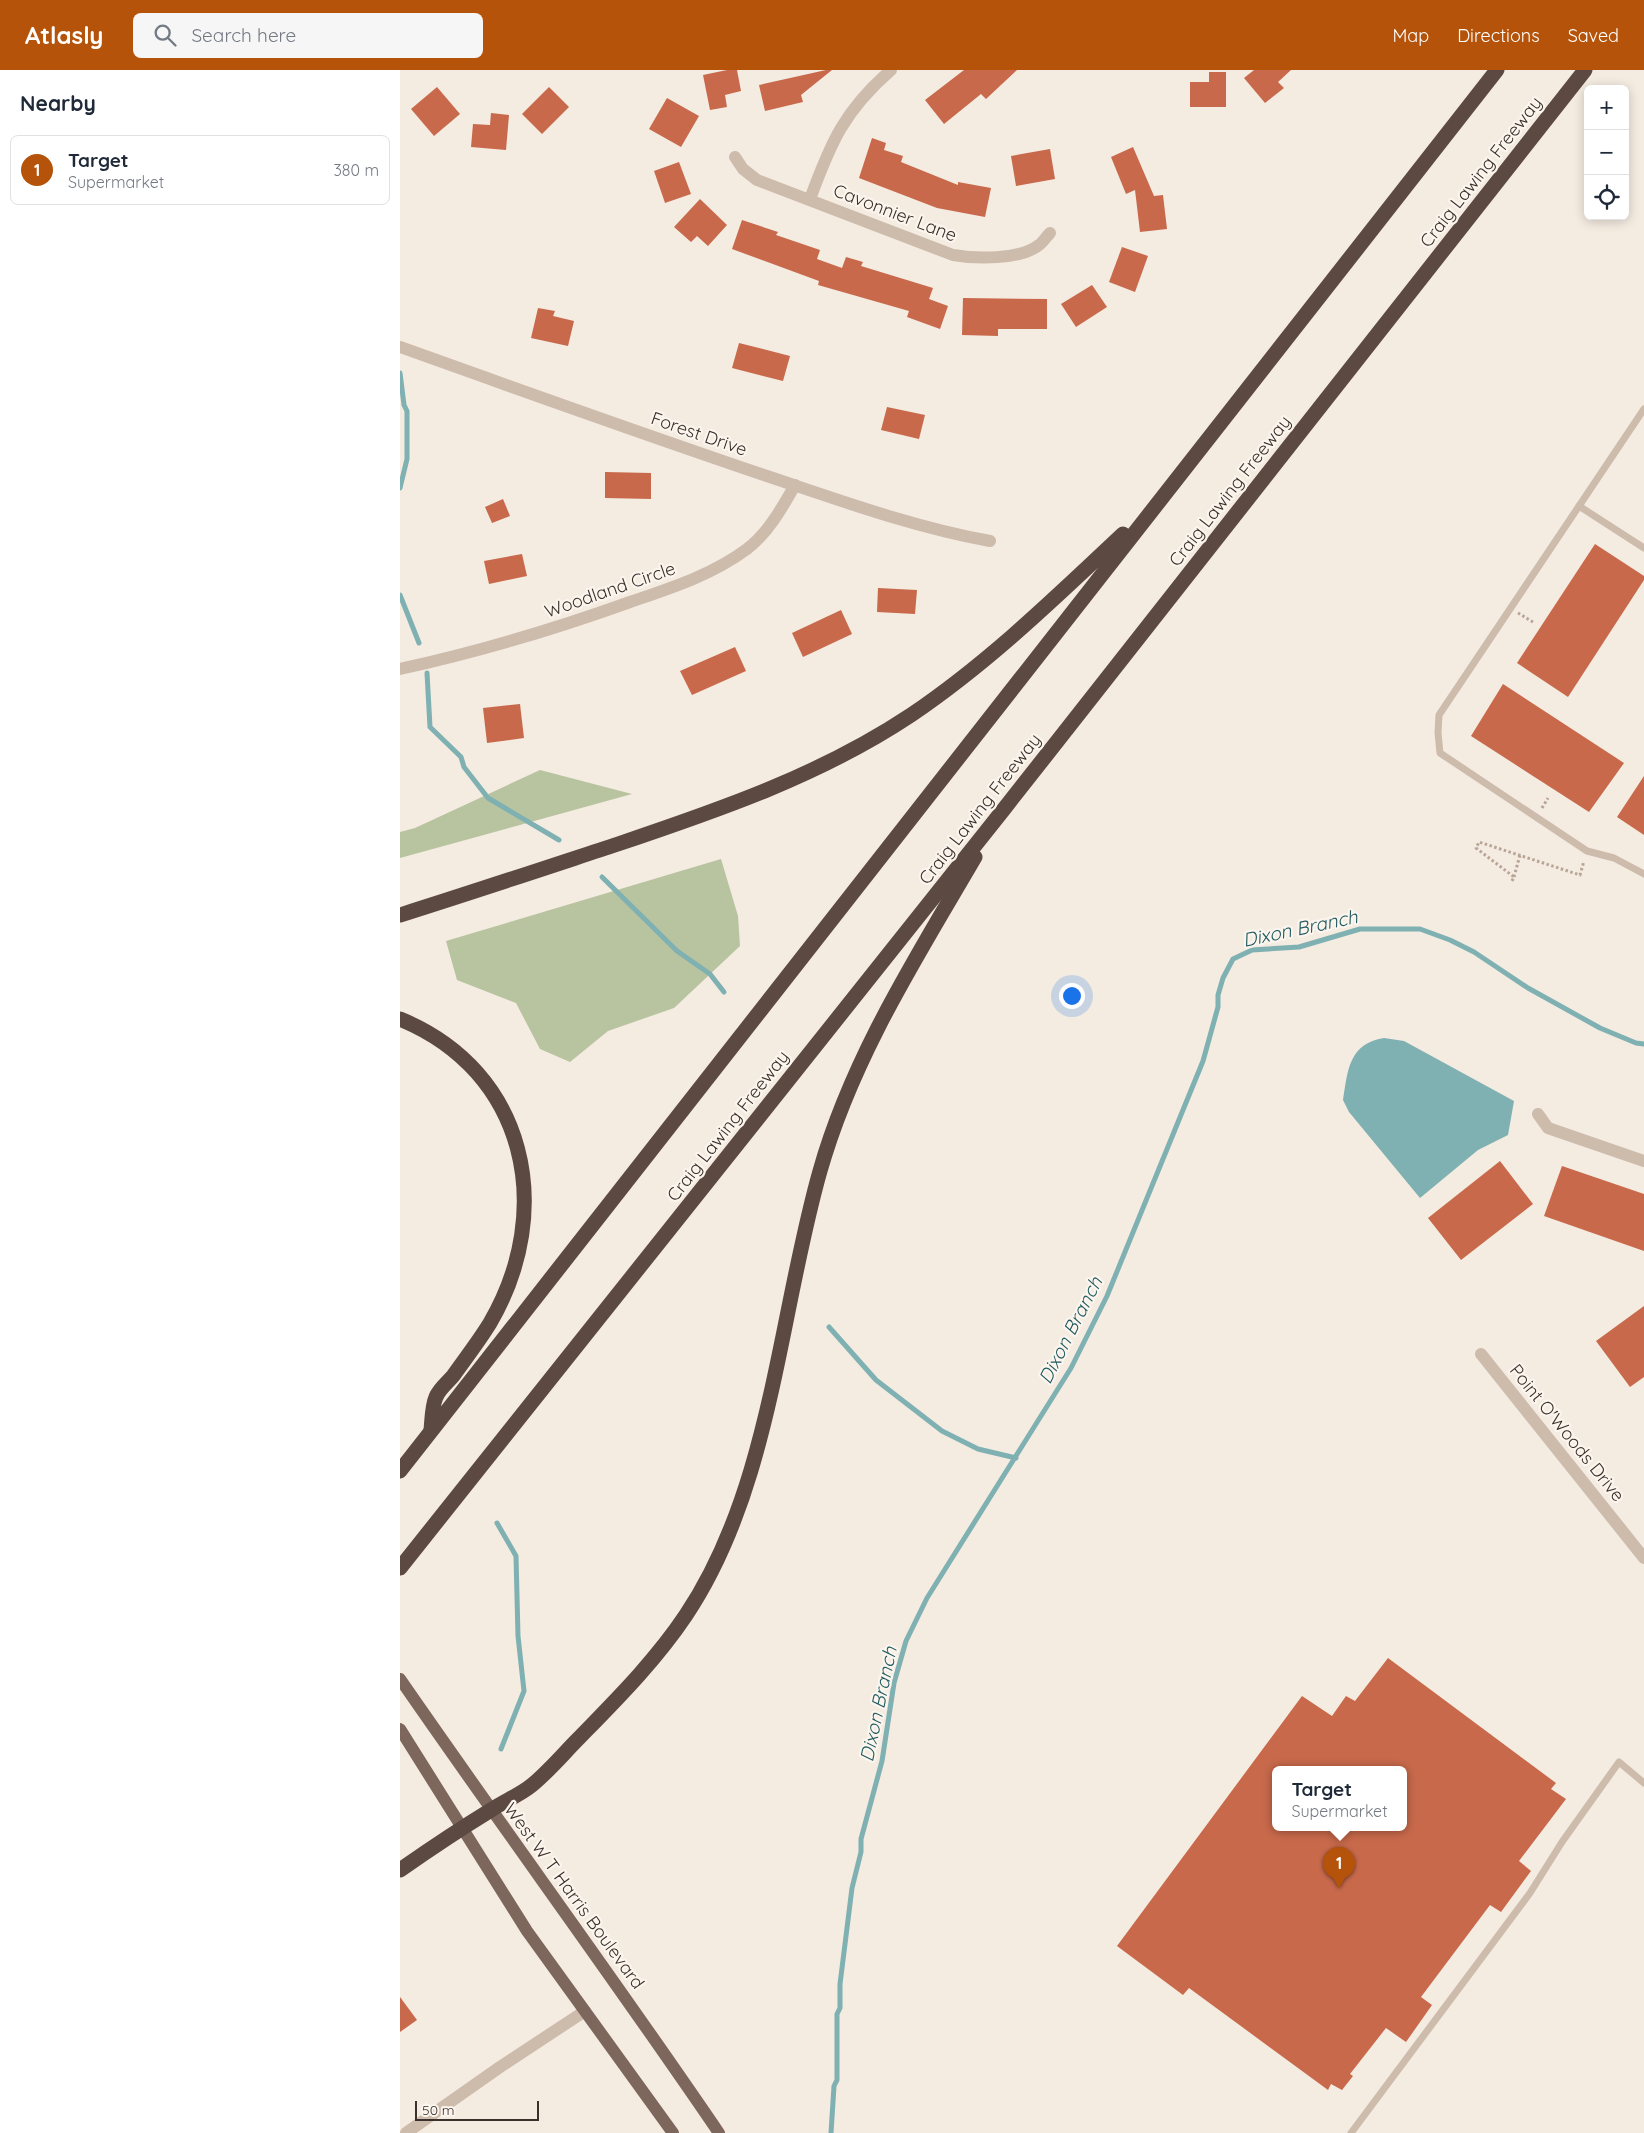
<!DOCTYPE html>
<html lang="en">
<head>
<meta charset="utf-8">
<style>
	body { margin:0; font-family:Quicksand,sans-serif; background:#f6f6f7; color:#1f2937 }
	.controls { position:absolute; right:15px; top:15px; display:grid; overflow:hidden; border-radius:8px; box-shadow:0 2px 12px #0003 }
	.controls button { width:45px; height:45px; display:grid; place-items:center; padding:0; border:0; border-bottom:1px solid #e0e1e3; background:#fff; color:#1f2937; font:25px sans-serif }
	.scale { position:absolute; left:15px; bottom:12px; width:124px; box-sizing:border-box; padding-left:5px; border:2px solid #3b302b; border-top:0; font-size:14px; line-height:18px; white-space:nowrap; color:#3b302b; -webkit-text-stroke:4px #fbf5ee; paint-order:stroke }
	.you { position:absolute; left:671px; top:925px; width:18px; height:18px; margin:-12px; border:4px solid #fff; border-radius:50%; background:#1a73e8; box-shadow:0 0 0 8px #1a73e833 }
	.badge { display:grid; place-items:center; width:32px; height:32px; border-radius:50%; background:#b45309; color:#fff; font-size:16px; font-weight:700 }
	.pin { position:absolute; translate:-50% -41px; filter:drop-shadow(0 1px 2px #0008) }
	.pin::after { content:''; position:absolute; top:26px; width:18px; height:15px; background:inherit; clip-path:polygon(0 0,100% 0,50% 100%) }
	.popup { position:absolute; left:872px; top:1696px; width:135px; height:65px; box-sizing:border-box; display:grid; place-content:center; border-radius:8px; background:#fff; filter:drop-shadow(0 1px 4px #0005); font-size:16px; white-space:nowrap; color:#747a83 }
	.popup b { font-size:19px; color:#1f2937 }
	.popup::after { content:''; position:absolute; left:50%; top:100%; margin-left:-10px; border:10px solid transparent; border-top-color:#fff }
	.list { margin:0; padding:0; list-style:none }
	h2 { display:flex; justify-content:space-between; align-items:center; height:65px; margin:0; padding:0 20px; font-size:21px }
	h2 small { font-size:16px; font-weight:400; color:#747a83 }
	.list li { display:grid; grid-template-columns:32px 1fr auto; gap:15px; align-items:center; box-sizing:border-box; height:70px; margin:0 10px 10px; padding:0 10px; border:1px solid #e0e1e3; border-radius:8px }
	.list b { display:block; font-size:19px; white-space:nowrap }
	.list p { margin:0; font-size:16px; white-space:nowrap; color:#747a83 }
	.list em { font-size:16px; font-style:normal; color:#747a83 }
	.icon { flex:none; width:28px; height:28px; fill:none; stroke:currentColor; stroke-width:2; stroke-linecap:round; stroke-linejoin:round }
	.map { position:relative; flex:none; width:1244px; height:2063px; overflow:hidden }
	header { display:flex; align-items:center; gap:30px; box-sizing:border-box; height:70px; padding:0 25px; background:#b45309; color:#fff }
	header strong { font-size:24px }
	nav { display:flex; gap:28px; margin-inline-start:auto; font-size:18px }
	.search { width:350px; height:45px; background:#f6f6f7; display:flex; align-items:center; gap:12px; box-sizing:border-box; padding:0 18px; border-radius:8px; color:#747a83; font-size:19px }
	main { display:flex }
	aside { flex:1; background:#fff }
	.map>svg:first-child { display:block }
</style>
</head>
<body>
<header>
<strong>Atlasly</strong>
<div class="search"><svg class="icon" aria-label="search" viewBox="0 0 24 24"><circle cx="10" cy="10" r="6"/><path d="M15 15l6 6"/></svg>Search here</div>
<nav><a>Map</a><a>Directions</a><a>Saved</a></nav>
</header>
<main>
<aside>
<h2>Nearby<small></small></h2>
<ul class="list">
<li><span class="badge">1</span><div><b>Target</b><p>Supermarket</p></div><em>380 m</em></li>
</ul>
</aside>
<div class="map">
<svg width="1244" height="2063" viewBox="0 0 1244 2063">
	<rect width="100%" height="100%" fill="#f4ebe1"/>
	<g fill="#b8c4a0">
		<path d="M140 700 232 724 0 788V762L15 758Z"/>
		<path d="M321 789 338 846 340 876 274 938 208 961 170 992 140 979 116 933 57 910 46 871Z"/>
	</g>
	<path fill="#7fb0b2" d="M984 968 1004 971 1114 1031 1108 1065 1078 1080 1020 1128 949 1042 943 1030C948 999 949 974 984 968Z"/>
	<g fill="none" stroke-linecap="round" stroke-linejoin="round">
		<g stroke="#7fb0b2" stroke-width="5">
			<path d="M0 303 4 335 7 341V389L0 418"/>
			<path d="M0 525 19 573"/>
			<path d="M27 603 30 657 61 687 64 697 88 728 159 770"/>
			<path d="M202 807 277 881 310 904 324 922"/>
			<path d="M429 1257 476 1310 542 1361 578 1379 616 1388"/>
			<path d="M97 1453 116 1486 118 1566 124 1621 101 1679"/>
			<path d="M431 2063 434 2016 437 2010V1944L440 1938V1914L452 1818 461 1782V1769L482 1691 494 1613 506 1571 527 1528 671 1298 707 1226 803 991 818 937V925L823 908 833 889 852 880 899 877 960 859H1020L1050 870 1074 882 1128 918 1200 958 1236 973 1244 974"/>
		</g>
	</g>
	<g fill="#c8694b" fill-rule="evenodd">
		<path d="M327 0H337L341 21 325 25 327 37 310 40 303 5Z"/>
		<path d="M426 0H432L401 25 403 32 365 41 359 15Z"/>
		<path d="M564 0H617L586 29 581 24 544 54 525 30Z"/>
		<path d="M854 0H891L878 12 884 18 865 33 844 8Z"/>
		<path d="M809 2H826V37H790V12H809Z"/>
		<path d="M37 17 60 44 34 66 11 39Z"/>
		<path d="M149 17 169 37 142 64 122 44Z"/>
		<path d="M267 28 299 46 281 77 249 59Z"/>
		<path d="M91 43 109 45 106 80 71 77 73 54 90 55Z"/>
		<path d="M472 68 486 73 484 80 503 86 501 92 558 115V112L591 118 585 147 537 138 459 108Z"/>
		<path d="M733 77 754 126 763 125 767 159 740 162 735 120 726 124 711 87Z"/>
		<path d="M650 79 655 109 616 116 611 86Z"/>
		<path d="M279 92 291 124 265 133 254 101Z"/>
		<path d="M300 129 327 155 308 176 297 166 291 172 274 157Z"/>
		<path d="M342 150 378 162 376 165 420 180 417 189 442 198 446 187 463 192 461 196 533 218 529 229 548 236 540 259 507 247 509 241 418 215 419 211 332 179Z"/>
		<path d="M722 177 748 186 735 222 709 212Z"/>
		<path d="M692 215 707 237 676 257 661 234Z"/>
		<path d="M563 228 647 229V259H598V266L562 265Z"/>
		<path d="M138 238 155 241 153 246 174 251 168 276 131 268Z"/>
		<path d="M339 273 390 286 383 311 332 298Z"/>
		<path d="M487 337 525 345 519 369 481 360Z"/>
		<path d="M205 402 251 403V429L205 428Z"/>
		<path d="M103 429 110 446 92 453 85 437Z"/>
		<path d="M1195 474 1244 506V510L1168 627 1117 593Z"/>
		<path d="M122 484 127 506 89 514 84 491Z"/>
		<path d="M478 518 517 520 515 544 477 542Z"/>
		<path d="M441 540 452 564 403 587 392 563Z"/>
		<path d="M335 577 346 601 292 625 280 601Z"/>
		<path d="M1103 614 1224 693 1189 742 1071 666Z"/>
		<path d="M120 634 124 668 87 673 83 638Z"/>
		<path d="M1244 706V765L1217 747Z"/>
		<path d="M1100 1091 1133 1134 1061 1190 1028 1148Z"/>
		<path d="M1162 1096 1244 1124V1181L1144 1146Z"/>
		<path d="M1244 1236V1307L1230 1317 1196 1271Z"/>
		<path d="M988 1588 1156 1713 1151 1719 1166 1729 1119 1791 1131 1801 1101 1842 1090 1835 1021 1927 1032 1935 1006 1972 986 1958 950 2004 953 2006 942 2020 931 2014 928 2020 789 1918 783 1925 717 1876 902 1626 932 1646 946 1626 955 1631ZM875 1699H1003V1757H875Z"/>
		<path d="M0 1927 17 1950 0 1962Z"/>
	</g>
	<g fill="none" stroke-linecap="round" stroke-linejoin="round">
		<g stroke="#b9a596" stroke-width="3" stroke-dasharray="2.5 2.5" stroke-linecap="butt">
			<path d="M1118 543 1133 552"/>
			<path d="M1142 738 1148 728"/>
			<path d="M1114 807 1120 785"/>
			<path d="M1112 811 1114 807 1076 778 1079 772 1180 805 1184 791"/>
		</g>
		<g stroke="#cdbbac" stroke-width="7">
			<path d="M1244 339 1039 645 1038 663 1040 683 1187 781 1214 788 1244 804"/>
			<path d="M1179 436 1244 478"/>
			<path d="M951 2063 1130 1823 1162 1772 1219 1692 1244 1713"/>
		</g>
		<g stroke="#cdbbac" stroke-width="12">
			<path d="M335 87 343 99 357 110 553 185C576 189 620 190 639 175 643 172 646 167 650 163"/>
			<path d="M410 129C431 72 444 41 491 0"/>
			<path d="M0 277C120 320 240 363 361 404 436 429 512 457 590 471"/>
			<path d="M0 599C78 582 155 559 230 532 271 518 312 505 347 479 368 463 382 438 395 415"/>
			<path d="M1138 1044 1148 1058 1244 1091"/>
			<path d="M1081 1284 1244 1488"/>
			<path d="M6 2063 100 1997 185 1941"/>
		</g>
		<g stroke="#7d675c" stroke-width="12">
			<path d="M0 1609C105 1761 215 1910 319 2063"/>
			<path d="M0 1659 127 1861 273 2063"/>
		</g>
		<g stroke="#5c4a42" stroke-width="15">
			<path d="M0 845C73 822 145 798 218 774 319 740 421 705 511 645 588 593 655 528 723 464"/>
			<path d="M0 949C127 1001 156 1140 90 1253 79 1271 65 1289 53 1306 48 1312 39 1319 36 1327 32 1336 32 1350 31 1360"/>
			<path d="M0 1401 1097 0"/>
			<path d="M0 1498 604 739 1185 0"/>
			<path d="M0 1800C30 1779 60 1759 91 1740 104 1731 120 1725 132 1715 149 1701 164 1683 179 1668 217 1629 256 1590 286 1545 371 1418 379 1245 420 1101 452 988 516 888 575 787"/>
		</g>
	</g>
	<g text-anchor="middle" stroke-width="4.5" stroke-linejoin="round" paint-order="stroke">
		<g font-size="18" fill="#3b302b" stroke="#fbf5ee">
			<text transform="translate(1081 102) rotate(-52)" y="6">Craig Lawing Freeway</text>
			<text transform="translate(495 143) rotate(21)" y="6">Cavonnier Lane</text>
			<text transform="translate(299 364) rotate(19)" y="6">Forest Drive</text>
			<text transform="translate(830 421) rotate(-52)" y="6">Craig Lawing Freeway</text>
			<text transform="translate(210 520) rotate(-19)" y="6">Woodland Circle</text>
			<text transform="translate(580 739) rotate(-52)" y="6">Craig Lawing Freeway</text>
			<text transform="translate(328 1056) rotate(-52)" y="6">Craig Lawing Freeway</text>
			<text transform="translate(1167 1363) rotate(51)" y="6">Point O'Woods Drive</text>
			<text transform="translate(174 1826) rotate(54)" y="6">West W T Harris Boulevard</text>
		</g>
		<g font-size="19" font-style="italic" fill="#1f5a5e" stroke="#fbf5ee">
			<text transform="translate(900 858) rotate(-12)" y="7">Dixon Branch</text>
			<text transform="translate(670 1260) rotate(-63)" y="7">Dixon Branch</text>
			<text transform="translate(478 1634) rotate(-78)" y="7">Dixon Branch</text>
		</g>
	</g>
</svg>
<div class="controls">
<button>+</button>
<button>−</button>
<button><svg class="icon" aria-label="locate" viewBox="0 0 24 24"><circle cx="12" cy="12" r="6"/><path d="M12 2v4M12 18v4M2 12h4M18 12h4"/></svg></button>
</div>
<div class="scale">50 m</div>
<div class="you"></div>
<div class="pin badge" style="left:939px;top:1818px">1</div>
<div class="popup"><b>Target</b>Supermarket</div>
</div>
</main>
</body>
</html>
